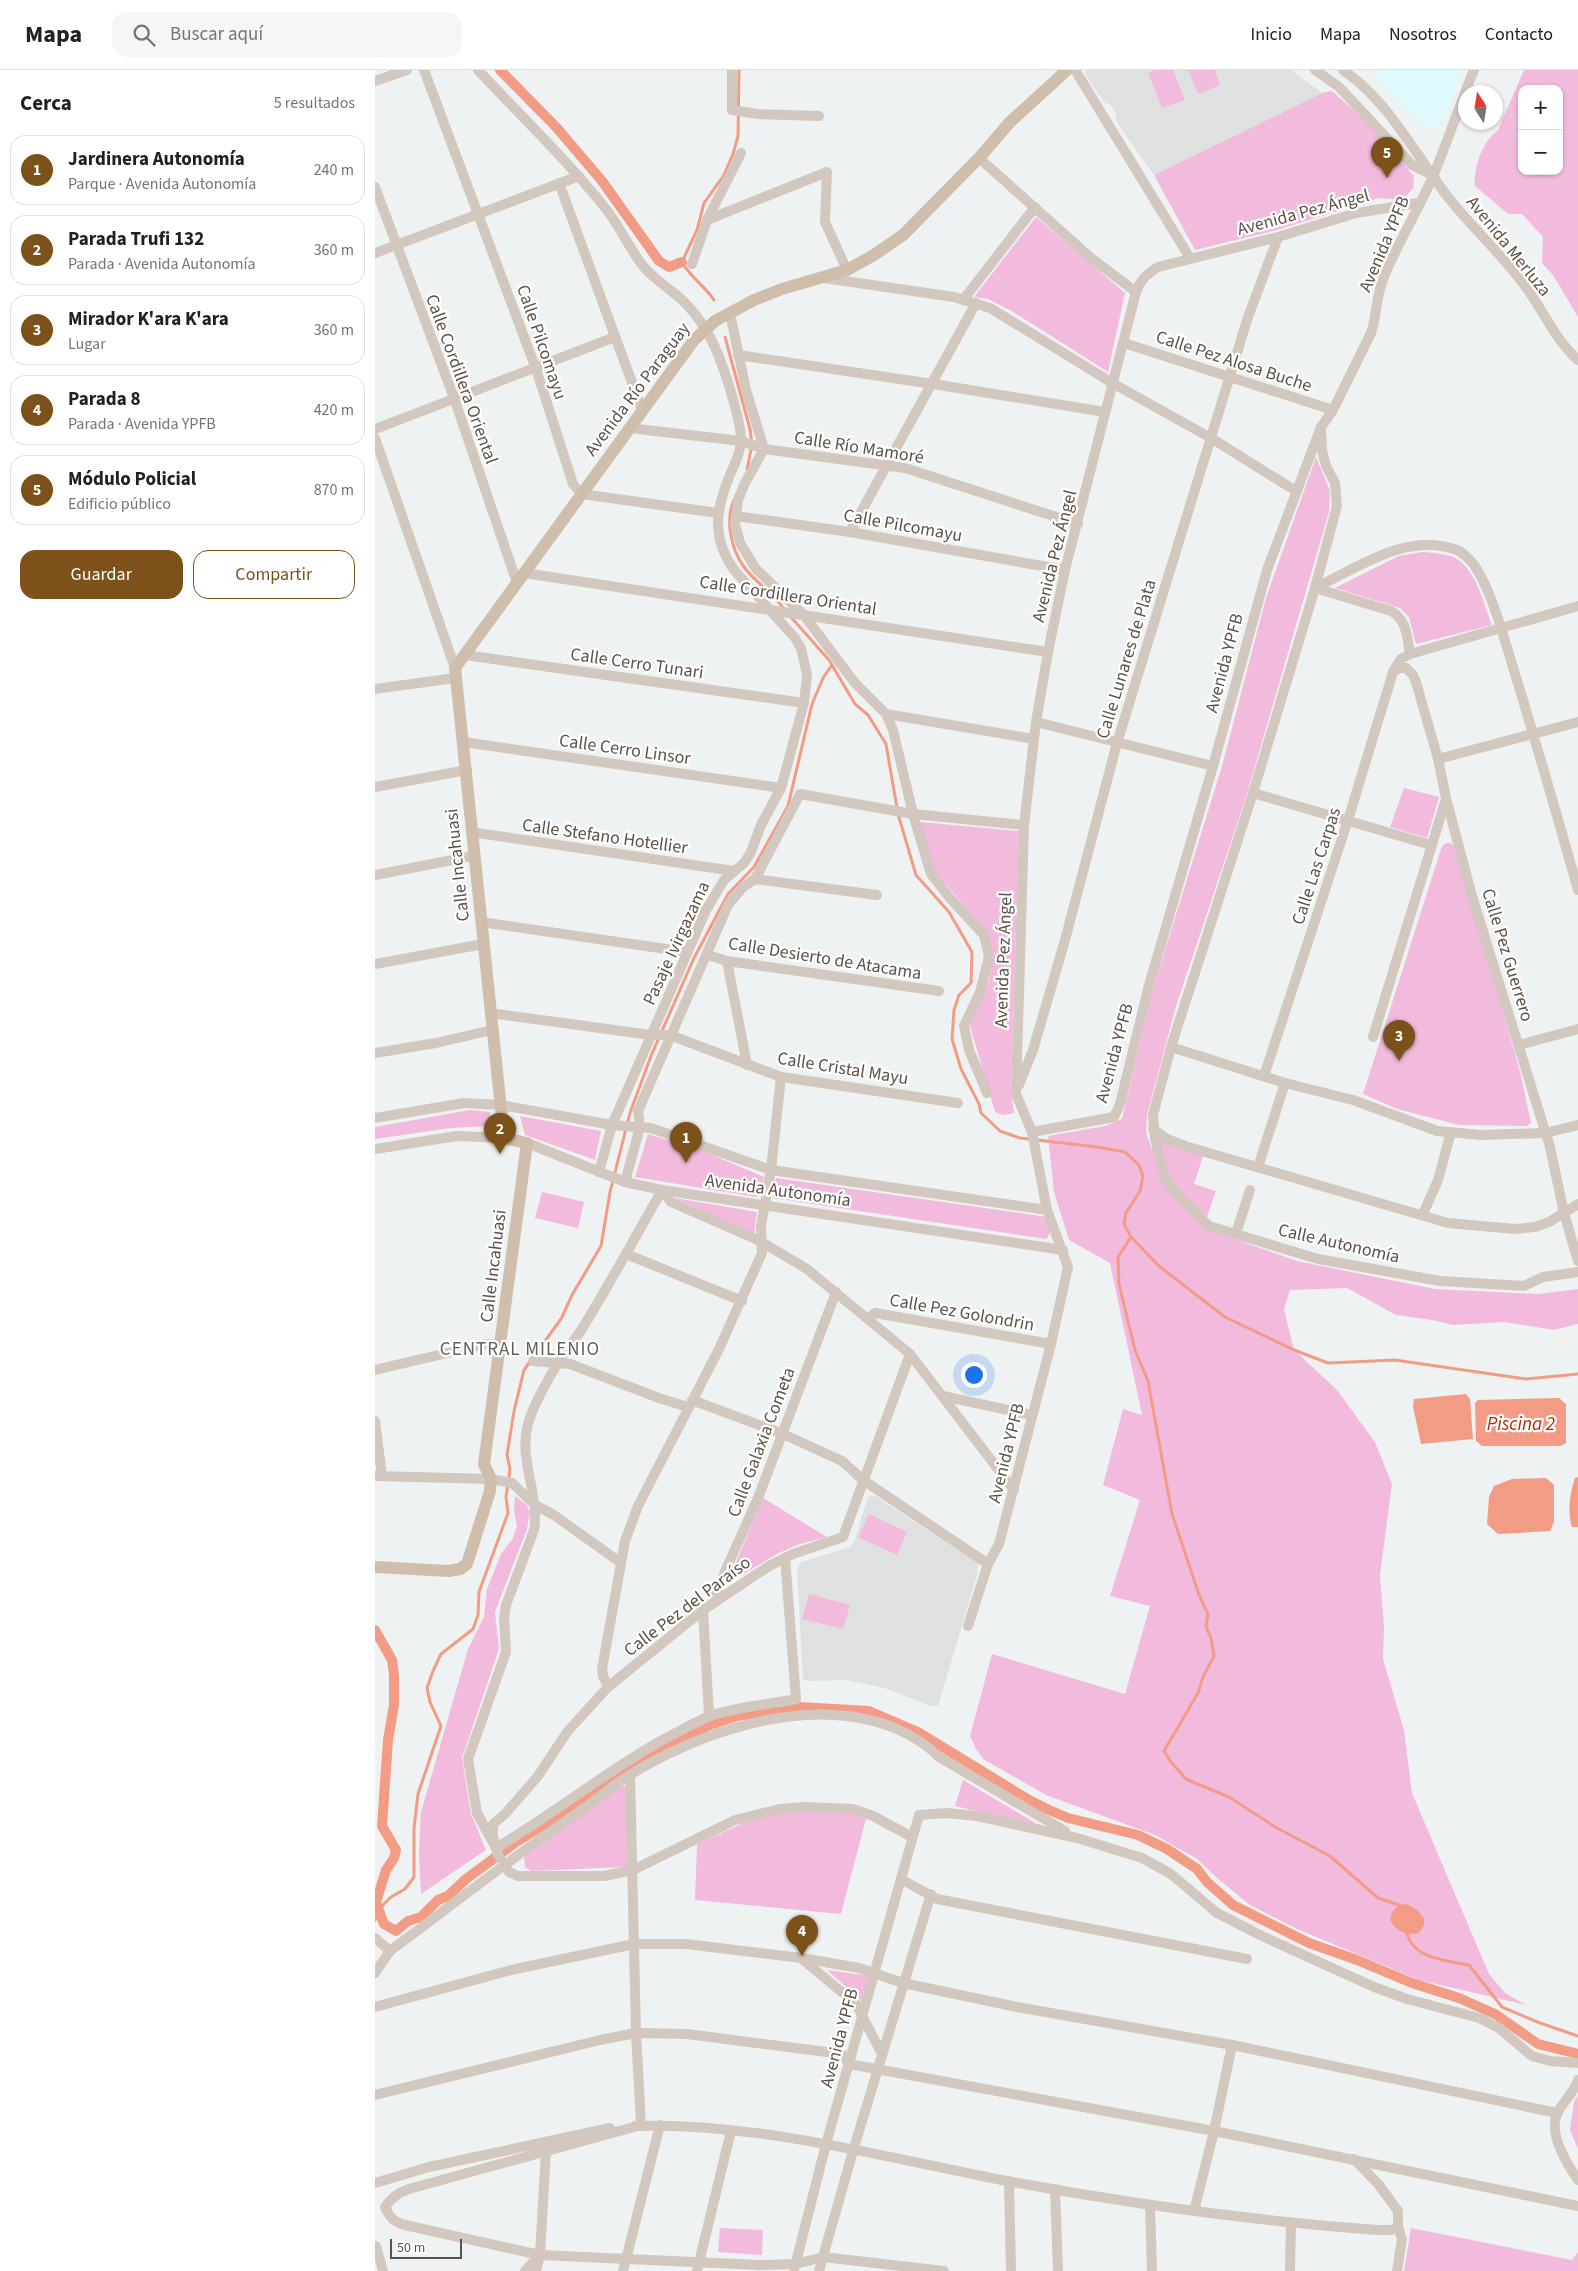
<!DOCTYPE html>
<html lang="es">
<head>
<meta charset="utf-8">
<style>
	body { margin:0; font-family:"Source Sans 3",sans-serif; background:#f6f6f6; color:#202124 }
	.controls { position:absolute; right:15px; top:15px; display:grid; overflow:hidden; border-radius:10px; box-shadow:0 1px 4px #0004 }
	.controls button { width:45px; height:45px; display:grid; place-items:center; padding:0; border:0; border-bottom:1px solid #e0e0e0; background:#fff; color:#202124; font:25px sans-serif }
	.compass { position:absolute; left:1083px; top:15px; width:45px; height:45px; border-radius:50%; background:#fff; box-shadow:0 1px 4px #0004; rotate:348deg }
	.scale { position:absolute; left:15px; bottom:12px; width:72px; box-sizing:border-box; padding-left:5px; border:2px solid #5e5146; border-top:0; font-size:14px; line-height:18px; white-space:nowrap; color:#5e5146; -webkit-text-stroke:4px #fff; paint-order:stroke }
	.you { position:absolute; left:598px; top:1304px; width:18px; height:18px; margin:-12px; border:4px solid #fff; border-radius:50%; background:#1a73e8; box-shadow:0 0 0 8px #1a73e833 }
	.badge { display:grid; place-items:center; width:32px; height:32px; border-radius:50%; background:#7d511a; color:#fff; font-size:16px; font-weight:700 }
	.pin { position:absolute; translate:-50% -41px; filter:drop-shadow(0 1px 2px #0008) }
	.pin::after { content:''; position:absolute; top:26px; width:18px; height:15px; background:inherit; clip-path:polygon(0 0,100% 0,50% 100%) }
	.list { margin:0; padding:0; list-style:none }
	h2 { display:flex; justify-content:space-between; align-items:center; height:65px; margin:0; padding:0 20px; font-size:21px }
	h2 small { font-size:16px; font-weight:400; color:#757577 }
	.list li { display:grid; grid-template-columns:32px 1fr auto; gap:15px; align-items:center; box-sizing:border-box; height:70px; margin:0 10px 10px; padding:0 10px; border:1px solid #e0e0e0; border-radius:15px }
	.list b { display:block; font-size:19px; white-space:nowrap }
	.list p { margin:0; font-size:16px; white-space:nowrap; color:#757577 }
	.list em { font-size:16px; font-style:normal; color:#757577 }
	.actions { display:flex; gap:10px; padding:15px 20px }
	.actions a { flex:1; padding:11px 0; border:1px solid #7d511a; border-radius:15px; text-align:center; font-size:18px; color:#7d511a }
	.actions .main { background:#7d511a; color:#fff }
	.icon { flex:none; width:28px; height:28px; fill:none; stroke:currentColor; stroke-width:2; stroke-linecap:round; stroke-linejoin:round }
	.map { position:relative; flex:none; width:1203px; height:2201px; overflow:hidden }
	header { display:flex; align-items:center; gap:30px; box-sizing:border-box; height:70px; padding:0 25px; background:#fff; border-bottom:1px solid #e0e0e0 }
	header strong { font-size:24px }
	nav { display:flex; gap:28px; margin-inline-start:auto; font-size:18px }
	.search { width:350px; height:45px; background:#f6f6f6; display:flex; align-items:center; gap:12px; box-sizing:border-box; padding:0 18px; border-radius:15px; color:#757577; font-size:19px }
	main { display:flex }
	aside { flex:1; background:#fff }
	.map>svg:first-child { display:block }
</style>
</head>
<body>
<header>
<strong>Mapa</strong>
<div class="search"><svg class="icon" aria-label="search" viewBox="0 0 24 24"><circle cx="10" cy="10" r="6"/><path d="M15 15l6 6"/></svg>Buscar aquí</div>
<nav><a>Inicio</a><a>Mapa</a><a>Nosotros</a><a>Contacto</a></nav>
</header>
<main>
<aside>
<h2>Cerca<small>5 resultados</small></h2>
<ul class="list">
<li><span class="badge">1</span><div><b>Jardinera Autonomía</b><p>Parque · Avenida Autonomía</p></div><em>240 m</em></li>
<li><span class="badge">2</span><div><b>Parada Trufi 132</b><p>Parada · Avenida Autonomía</p></div><em>360 m</em></li>
<li><span class="badge">3</span><div><b>Mirador K'ara K'ara</b><p>Lugar</p></div><em>360 m</em></li>
<li><span class="badge">4</span><div><b>Parada 8</b><p>Parada · Avenida YPFB</p></div><em>420 m</em></li>
<li><span class="badge">5</span><div><b>Módulo Policial</b><p>Edificio público</p></div><em>870 m</em></li>
</ul>
<div class="actions"><a class="main">Guardar</a><a>Compartir</a></div>
</aside>
<div class="map">
<svg width="1203" height="2201" viewBox="0 0 1203 2201">
	<rect width="100%" height="100%" fill="#eff2f2"/>
	<g fill="#dee1e0">
		<path d="M711 0H916L947 23 779 105 741 51V44L736 35 730 33 710 4Z"/>
		<path d="M500 1426 603 1493 602 1505 563 1636H556L509 1618 472 1610 433 1611 428 1609 422 1499 426 1492 475 1477 480 1469 493 1427Z"/>
	</g>
	<path fill="#dffafd" d="M1007 0H1087L1066 54 1051 59 1000 9Z"/>
	<g fill="#f2bbdd" fill-rule="evenodd">
		<path d="M781 0H798L810 30 787 38 773 3Z"/>
		<path d="M813 0H840L845 15 823 24Z"/>
		<path d="M1149 0H1203V247L1178 205 1167 193 1168 167 1147 144H1133L1100 116C1098 99 1108 70 1123 60ZM1147 19H1184V101H1147Z"/>
		<path d="M957 21 996 56 1039 106 1038 118 1028 130 1004 128 902 160 820 180 779 105 947 23Z"/>
		<path d="M661 147 750 223 733 302 640 243 613 229 599 227Z"/>
		<path d="M941 387 955 421 954 442 871 727 801 936 772 1045 771 1063 777 1079 787 1067 828 1086 819 1114 841 1121 828 1158 922 1191 1060 1219 1163 1224 1203 1219V1254L1179 1260 1130 1252 1078 1255 1057 1250 1021 1245 972 1218 915 1220 909 1239 919 1280 962 1320 1000 1372 1017 1414 1005 1505 1009 1557 1008 1589 1029 1660 1037 1723 1114 1904 1130 1923 1151 1935 1044 1910 922 1859 875 1835 842 1808 822 1789 780 1765 671 1725 608 1689 601 1679 595 1666 617 1584 750 1624 775 1536 735 1526 765 1430 728 1415 748 1339 767 1345 735 1193 694 1170 679 1122 673 1066 730 1056 747 1049 778 919 847 696 891 528Z"/>
		<path d="M1047 482C1059 483 1075 483 1085 491 1103 506 1109 535 1117 555L1041 574 1034 547 1025 538 960 518 1024 486Z"/>
		<path d="M1029 718 1064 727 1052 768 1015 757Z"/>
		<path d="M545 752 644 761 636 1021 639 1043 629 1045 620 1042 595 956 614 910 618 886 613 863 560 802Z"/>
		<path d="M1071 773H1076L1080 778 1145 1001 1156 1053 1152 1056 1084 1055 1022 1039 988 1024 1067 776Z"/>
		<path d="M95 1040 115 1042 116 1056 76 1058 0 1069V1057Z"/>
		<path d="M145 1046 226 1061 220 1090 150 1065Z"/>
		<path d="M273 1064 326 1080 389 1107 387 1122 381 1127 260 1107Z"/>
		<path d="M401 1108 672 1147 677 1160 671 1169 398 1128Z"/>
		<path d="M167 1122 209 1132 203 1158 160 1148Z"/>
		<path d="M300 1128 382 1142 379 1164Z"/>
		<path d="M140 1426 152 1435 155 1443 152 1459 120 1542 124 1579 87 1688 96 1744 111 1780 46 1824 44 1783 46 1742 93 1579 109 1547 112 1519 126 1484 138 1468 142 1456 139 1441Z"/>
		<path d="M388 1428 452 1467 422 1475 402 1484 352 1514Z"/>
		<path d="M494 1444 532 1462 522 1485 483 1467Z"/>
		<path d="M434 1524 475 1535 468 1559 427 1549Z"/>
		<path d="M588 1710 667 1757 580 1736Z"/>
		<path d="M246 1716H251L253 1793 251 1797 156 1801 150 1797 149 1787Z"/>
		<path d="M431 1740 475 1743 491 1749 466 1844 320 1830 322 1774 366 1754 391 1745Z"/>
		<path d="M452 1900 495 1906 488 1932Z"/>
		<path d="M1203 2025V2079L1195 2060 1199 2032Z"/>
		<path d="M345 2158 388 2160 387 2185 343 2182Z"/>
		<path d="M1036 2158 1197 2190 1203 2182V2201H1029Z"/>
	</g>
	<g fill="#f29c86">
		<path d="M1091 1324 1095 1329 1098 1369 1046 1374 1038 1336 1039 1329Z"/>
		<path d="M1184 1328 1191 1334V1373L1185 1376H1107L1101 1371 1100 1333 1103 1330Z"/>
		<path d="M1203 1407V1457H1197C1192 1443 1195 1422 1200 1408Z"/>
		<path d="M1171 1408 1179 1415V1452L1175 1461 1123 1464 1112 1454 1114 1427 1119 1416 1137 1409Z"/>
		<path d="M1032 1834 1042 1840 1049 1848V1855L1044 1863C1031 1865 1022 1863 1015 1850L1017 1842 1024 1835Z"/>
	</g>
	<g fill="none" stroke-linecap="round" stroke-linejoin="round">
		<g stroke="#f29c86" stroke-width="3">
			<path d="M339 230C330 216 315 207 307 192L322 160 329 133 349 105 358 84 363 66 364 0"/>
			<path d="M350 267 375 359 377 375 372 399"/>
			<path d="M359 430C350 450 356 479 369 497 380 512 398 523 409 539"/>
			<path d="M415 546 454 590 480 634 493 645 511 674 522 738"/>
			<path d="M523 744 541 805 574 842 597 882 596 913 584 925 579 940 577 969 586 999 604 1034 606 1043 625 1061 645 1068 722 1077 750 1082 764 1095 768 1106 765 1121 751 1143 749 1154 756 1167 785 1197 850 1247 919 1280 953 1293 1020 1290 1151 1309 1203 1304"/>
			<path d="M756 1167 743 1187 744 1214 760 1280 773 1311 797 1444 824 1525 833 1544 831 1557 836 1568 839 1586 828 1607 823 1623 789 1681 796 1692 811 1709 854 1727 902 1758 955 1786 1003 1828 1024 1835 1025 1837"/>
			<path d="M0 1850 7 1836 16 1827 30 1819 39 1807V1758L43 1724 66 1656 55 1632 52 1618 58 1601 66 1584 98 1559 103 1545 104 1522 133 1443 131 1427 135 1399 132 1385 139 1341 149 1300 186 1249 197 1225 226 1176 235 1122 255 1043 276 986 319 888 353 824 379 797 413 736 437 634 448 608 457 595"/>
			<path d="M1032 1863C1038 1889 1073 1891 1094 1895L1127 1937 1165 1953 1203 1966"/>
		</g>
		<g stroke="#f29c86" stroke-width="10">
			<path d="M125 0 182 58 227 111 284 191 294 197 307 192"/>
			<path d="M0 1560 17 1590 19 1605V1635L13 1670 7 1756 21 1780 19 1788 11 1800 1 1832 9 1854 21 1861 33 1851 46 1847 63 1830 73 1826 91 1809 141 1772 192 1741 237 1706 332 1656 362 1646 424 1637 494 1641 543 1662 654 1730 674 1740 693 1748 763 1765 792 1779 822 1799 832 1812 858 1835 934 1873 982 1890 1037 1913 1084 1928 1120 1944 1163 1974 1203 1984"/>
		</g>
		<g stroke="#d2c8bf" stroke-width="10">
			<path d="M49 0 161 299 198 414 206 424 343 443"/>
			<path d="M103 0C146 46 192 90 231 139 245 157 254 178 268 196 278 208 293 218 305 228 326 247 338 269 347 295 353 311 367 356 366 372 365 384 359 396 354 407 340 442 337 468 359 500L420 568 426 578 432 605 429 633 406 718 386 755 376 782 369 793 349 810 331 840 237 1055 224 1102"/>
			<path d="M357 0V40L383 44 444 46"/>
			<path d="M700 0 815 188"/>
			<path d="M940 0 964 17 1037 95 1057 105"/>
			<path d="M968 0C1012 30 1038 80 1069 122 1094 155 1126 183 1150 216 1169 241 1180 270 1203 290"/>
			<path d="M0 11 32 0"/>
			<path d="M604 88 716 188 761 222"/>
			<path d="M184 113 267 340"/>
			<path d="M0 117 79 328 142 513"/>
			<path d="M332 150 452 102 450 152 472 200"/>
			<path d="M0 183 204 106"/>
			<path d="M317 194 332 150 366 83"/>
			<path d="M449 208 579 227 615 238 739 314 836 368 921 421"/>
			<path d="M588 230 660 137"/>
			<path d="M355 243 371 320 389 379 370 413 363 430 360 454 365 473 381 499 428 544 480 613 511 644 518 660 538 744 556 804 574 827 609 865 614 887 605 922 589 956 594 980 612 1023"/>
			<path d="M749 273 958 340"/>
			<path d="M363 285 558 314 730 342"/>
			<path d="M946 357 947 380 951 396 960 413 962 436 940 518 878 723 796 977 778 1045 780 1068 790 1107 796 1118 834 1156 943 1189 1065 1211 1149 1216 1168 1207 1203 1202"/>
			<path d="M254 358 366 371 389 379 530 398 703 454"/>
			<path d="M0 359 240 267"/>
			<path d="M0 368 80 598"/>
			<path d="M361 446 475 462 690 500"/>
			<path d="M475 462 601 233"/>
			<path d="M149 503 673 582"/>
			<path d="M940 518C984 497 1031 462 1082 480 1087 482 1095 490 1099 495 1116 519 1128 565 1137 594 1160 669 1182 745 1203 820"/>
			<path d="M940 518 1016 541C1032 550 1032 567 1035 584"/>
			<path d="M90 585 429 633"/>
			<path d="M1018 601 1026 589 1035 584 1203 536"/>
			<path d="M0 619 80 608"/>
			<path d="M511 644 659 669"/>
			<path d="M661 652 838 696"/>
			<path d="M88 672 406 718"/>
			<path d="M1063 689 1203 652"/>
			<path d="M0 717 92 700"/>
			<path d="M878 723 1056 775"/>
			<path d="M96 762 359 801"/>
			<path d="M0 805 98 786"/>
			<path d="M380 809 502 825"/>
			<path d="M106 852 312 882"/>
			<path d="M333 885 352 891 564 921"/>
			<path d="M352 891 372 995"/>
			<path d="M0 894 108 874"/>
			<path d="M115 943 276 965H295L406 1007 583 1033"/>
			<path d="M998 967 1071 729"/>
			<path d="M1144 975 1203 959"/>
			<path d="M796 977 910 1013 978 1030 1062 1061 1106 1065 1170 1063 1203 1055"/>
			<path d="M0 983 61 973 117 960"/>
			<path d="M889 1006 973 750 1018 602 1024 598H1031L1038 605 1041 612 1063 689 1071 728 1097 826 1175 1077 1189 1143 1203 1191"/>
			<path d="M644 1015 658 980 690 870 742 673 873 247 903 167"/>
			<path d="M0 1048 89 1033 126 1035 237 1055 276 1058 396 1100 672 1140"/>
			<path d="M778 1059 792 1069 810 1076 1073 1153 1140 1159 1160 1157 1174 1152 1203 1134"/>
			<path d="M657 1062 739 1047 745 1034 774 915 838 696 892 500 946 357 958 340 996 263C1002 245 1001 225 1009 207 1023 172 1044 139 1059 104 1073 70 1085 34 1099 0"/>
			<path d="M152 1073 250 1112 287 1120 688 1180"/>
			<path d="M0 1079 82 1066 129 1068"/>
			<path d="M883 1097 910 1013"/>
			<path d="M250 1112 265 1057 263 1041 353 835 368 817 380 809 425 724 538 744 649 755"/>
			<path d="M1048 1144 1063 1110 1076 1062"/>
			<path d="M861 1163 875 1120"/>
			<path d="M251 1184 367 1231"/>
			<path d="M494 1248 500 1243 676 1274"/>
			<path d="M535 1284 468 1467 418 1484 394 1496 328 1540 233 1617 192 1662 163 1706 130 1744 118 1754V1766L122 1783 134 1802 143 1806H229L258 1800 360 1750 405 1739 430 1737 478 1739 498 1746 537 1767"/>
			<path d="M158 1291 195 1294 284 1328 313 1337"/>
			<path d="M0 1300 111 1274H126"/>
			<path d="M568 1326 656 1345"/>
			<path d="M317 1330 408 1364 467 1391 488 1410 613 1494"/>
			<path d="M0 1351 7 1406"/>
			<path d="M0 1406 116 1409 137 1413 160 1435 179 1445 246 1493"/>
			<path d="M339 1532 344 1515 383 1428 461 1222"/>
			<path d="M328 1540 334 1646"/>
			<path d="M593 1556 613 1494 624 1474 676 1274 693 1197 672 1140 657 1062 641 1024 649 755 661 652 673 582 690 500 761 222C765 210 772 204 783 197L903 167 981 143 1043 133"/>
			<path d="M233 1617 228 1606 227 1599 250 1471 263 1436 344 1279 387 1183 386 1156 396 1100 406 1007"/>
			<path d="M255 1705 261 1963 266 2055 34 2119C23 2123 17 2127 10 2137 15 2148 19 2152 30 2155L165 2185 384 2195 421 2194 448 2187 569 2201"/>
			<path d="M121 1778 102 1743 93 1689 131 1582 129 1548 131 1535 159 1460C165 1425 143 1389 153 1354 159 1333 172 1311 183 1293 190 1281 200 1270 207 1259 235 1213 261 1166 287 1120L296 1132 385 1171 432 1199 535 1284 639 1420"/>
			<path d="M121 1778C179 1744 231 1701 291 1668 305 1661 320 1652 335 1646 363 1636 393 1635 421 1629L410 1488"/>
			<path d="M526 1809 562 1829 872 1889"/>
			<path d="M0 1868 15 1881"/>
			<path d="M427 1889 481 1934 507 1984"/>
			<path d="M0 1903 15 1881C79 1834 141 1784 207 1740 223 1729 237 1716 253 1706 314 1668 400 1637 472 1646 506 1650 540 1663 564 1687L690 1761"/>
			<path d="M0 1937 136 1900 259 1874H311L427 1888 484 1898 528 1913 642 1937 857 1975 1182 2043"/>
			<path d="M1203 2010C1198 2025 1187 2032 1182 2044 1173 2064 1192 2094 1203 2110"/>
			<path d="M0 2025 225 1970 261 1963 312 1964 467 1984 474 1994 839 2061 1203 2136"/>
			<path d="M260 2056C382 2052 512 2088 632 2111 755 2134 879 2151 1003 2160H1016L1023 2157V2141L1004 2115 979 2089"/>
			<path d="M634 2111 636 2201"/>
			<path d="M0 2113 54 2097 235 2058"/>
			<path d="M680 2119 683 2201"/>
			<path d="M775 2135 777 2201"/>
			<path d="M819 2141 839 2061 857 1975"/>
			<path d="M1 2176 8 2201"/>
			<path d="M419 2200 451 2074 544 1745 571 1743 602 1746 702 1768 767 1788 796 1804 842 1843 887 1866 999 1917 1032 1929 1104 1948 1124 1958 1157 1986 1175 1991 1203 1993"/>
			<path d="M150 2201 164 2186"/>
			<path d="M161 2201 165 2185 171 2082"/>
			<path d="M248 2201 285 2055"/>
			<path d="M322 2201 356 2061"/>
			<path d="M444 2201 478 2081 556 1824"/>
			<path d="M915 2201 916 2152"/>
			<path d="M1022 2201 1027 2169 1023 2157"/>
		</g>
		<path stroke="#d0bead" stroke-width="12" d="M0 1497 74 1501 85 1499 92 1494 115 1421 116 1409 109 1394 152 1073 129 1068 80 598 319 270 340 251 379 230 407 219 472 200 499 185 528 165 604 88 635 52 692 0"/>
	</g>
	<g text-anchor="middle" stroke-width="4.5" stroke-linejoin="round" paint-order="stroke">
		<g font-size="18" fill="#5e5146" stroke="#fff">
			<text transform="translate(928 142) rotate(-15)" y="6">Avenida Pez Ángel</text>
			<text transform="translate(1009 174) rotate(-67)" y="6">Avenida YPFB</text>
			<text transform="translate(1134 176) rotate(51)" y="6">Avenida Merluza</text>
			<text transform="translate(167 272) rotate(71)" y="6">Calle Pilcomayu</text>
			<text transform="translate(859 291) rotate(18)" y="6">Calle Pez Alosa Buche</text>
			<text transform="translate(87 309) rotate(70)" y="6">Calle Cordillera Oriental</text>
			<text transform="translate(262 319) rotate(-53)" y="6">Avenida Río Paraguay</text>
			<text transform="translate(484 377) rotate(9)" y="6">Calle Río Mamoré</text>
			<text transform="translate(528 455) rotate(10)" y="6">Calle Pilcomayu</text>
			<text transform="translate(679 486) rotate(-76)" y="6">Avenida Pez Ángel</text>
			<text transform="translate(413 525) rotate(9)" y="6">Calle Cordillera Oriental</text>
			<text transform="translate(751 589) rotate(-73)" y="6">Calle Lunares de Plata</text>
			<text transform="translate(262 593) rotate(8)" y="6">Calle Cerro Tunari</text>
			<text transform="translate(849 593) rotate(-75)" y="6">Avenida YPFB</text>
			<text transform="translate(250 679) rotate(8)" y="6">Calle Cerro Linsor</text>
			<text transform="translate(230 766) rotate(8)" y="6">Calle Stefano Hotellier</text>
			<text transform="translate(82 795) rotate(-96)" y="6">Calle Incahuasi</text>
			<text transform="translate(941 796) rotate(-72)" y="6">Calle Las Carpas</text>
			<text transform="translate(301 873) rotate(-65)" y="6">Pasaje Ivirgazama</text>
			<text transform="translate(1133 885) rotate(73)" y="6">Calle Pez Guerrero</text>
			<text transform="translate(450 888) rotate(9)" y="6">Calle Desierto de Atacama</text>
			<text transform="translate(628 890) rotate(-88)" y="6">Avenida Pez Ángel</text>
			<text transform="translate(739 983) rotate(-75)" y="6">Avenida YPFB</text>
			<text transform="translate(468 998) rotate(9)" y="6">Calle Cristal Mayu</text>
			<text transform="translate(403 1120) rotate(8)" y="6">Avenida Autonomía</text>
			<text transform="translate(964 1173) rotate(13)" y="6">Calle Autonomía</text>
			<text transform="translate(118 1196) rotate(-83)" y="6">Calle Incahuasi</text>
			<text transform="translate(587 1242) rotate(10)" y="6">Calle Pez Golondrin</text>
			<text transform="translate(386 1372) rotate(-69)" y="6">Calle Galaxia Cometa</text>
			<text transform="translate(631 1383) rotate(-76)" y="6">Avenida YPFB</text>
			<text transform="translate(312 1536) rotate(-37)" y="6">Calle Pez del Paraíso</text>
			<text transform="translate(464 1968) rotate(-75)" y="6">Avenida YPFB</text>
		</g>
		<g font-size="19" letter-spacing="1" fill="#65615b" stroke="#fff">
			<text x="145" y="1285">CENTRAL MILENIO</text>
		</g>
		<g font-size="19" font-style="italic" fill="#b42803" stroke="#fff">
			<text x="1146" y="1360">Piscina 2</text>
		</g>
	</g>
</svg>
<div class="controls">
<button>+</button>
<button>−</button>
</div>
<svg class="compass" viewBox="-18 -18 36 36"><path d="M0-13l5 13h-10z" fill="#e53935"/><path d="M0 13l5-13h-10z" fill="#757577"/></svg>
<div class="scale">50 m</div>
<div class="you"></div>
<div class="pin badge" style="left:311px;top:1093px">1</div>
<div class="pin badge" style="left:125px;top:1084px">2</div>
<div class="pin badge" style="left:1024px;top:991px">3</div>
<div class="pin badge" style="left:427px;top:1886px">4</div>
<div class="pin badge" style="left:1012px;top:108px">5</div>
</div>
</main>
</body>
</html>
